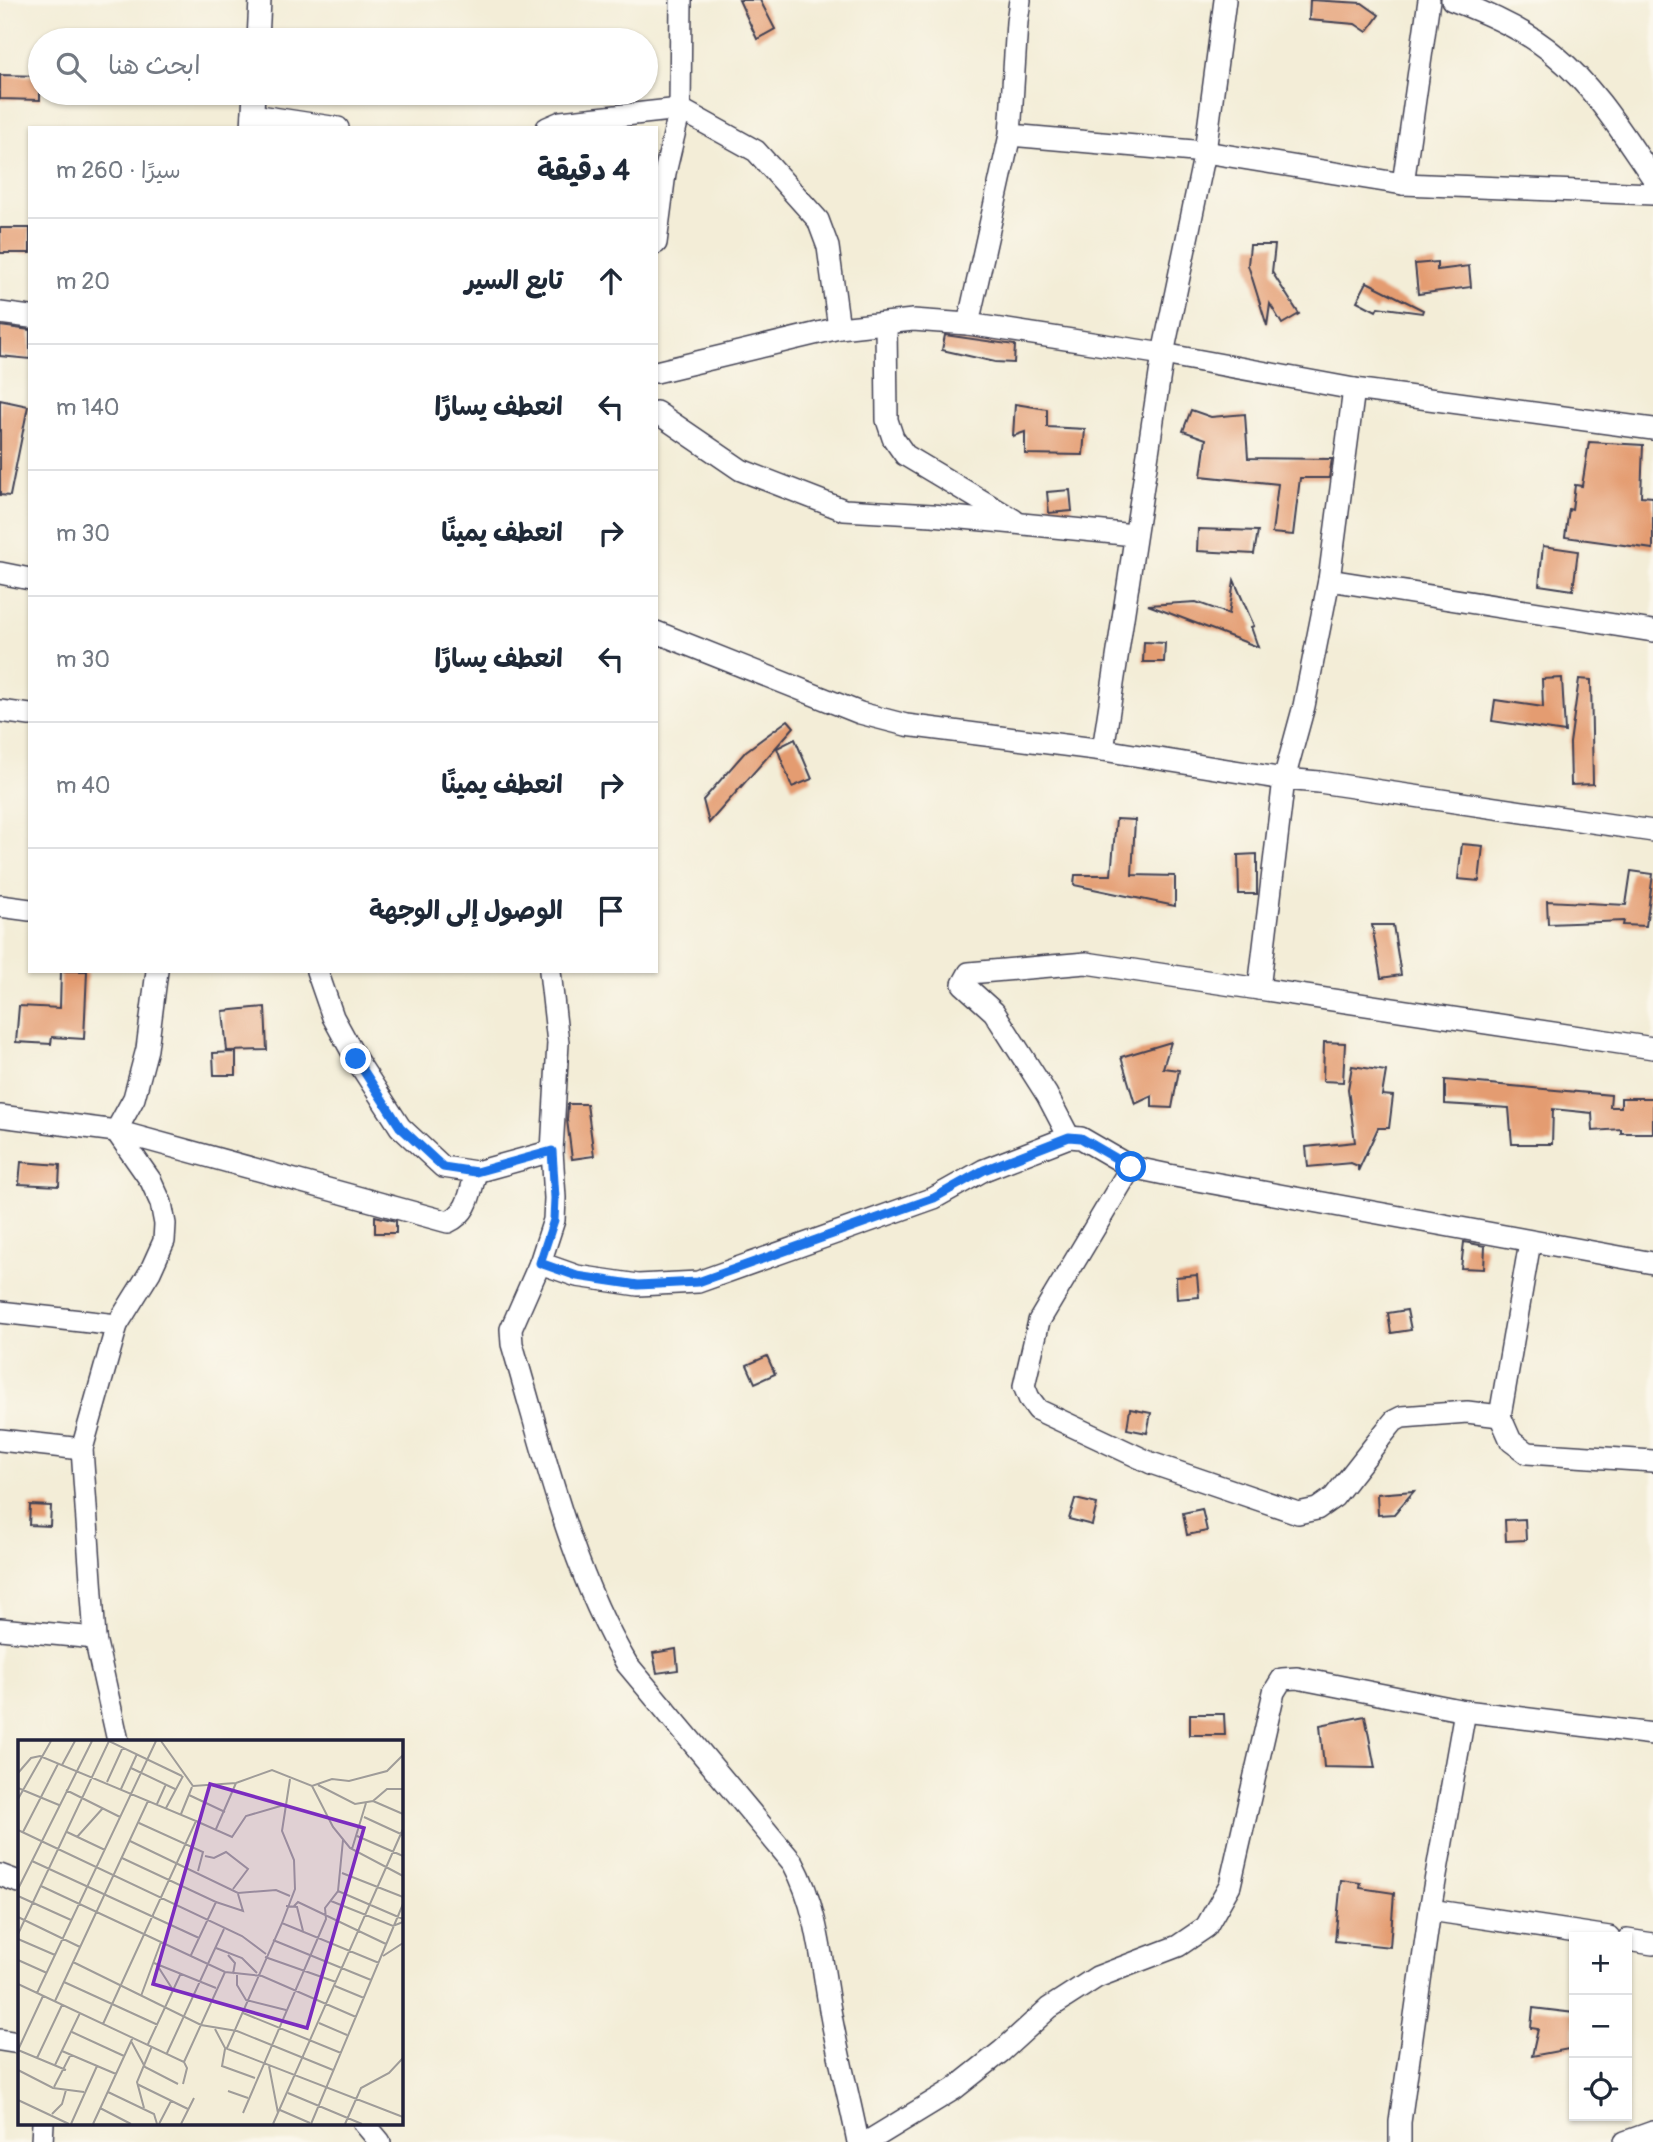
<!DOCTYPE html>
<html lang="ar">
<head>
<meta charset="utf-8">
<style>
	body { margin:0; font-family:Pangolin,"Playpen Sans Arabic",sans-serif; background:#f6f6f7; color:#1f2937; direction:rtl }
	.controls { position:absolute; right:21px; bottom:21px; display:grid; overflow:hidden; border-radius:0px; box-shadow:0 2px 5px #0004 }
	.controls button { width:63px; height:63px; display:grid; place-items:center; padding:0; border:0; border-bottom:2px solid #e0e1e3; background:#fff; color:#1f2937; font:35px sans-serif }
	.stop { position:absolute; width:21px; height:21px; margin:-16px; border:5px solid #1a73e8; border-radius:50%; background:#fff }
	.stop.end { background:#1a73e8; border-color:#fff; box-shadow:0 2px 7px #0008 }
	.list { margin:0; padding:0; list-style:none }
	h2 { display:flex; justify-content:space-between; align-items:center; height:91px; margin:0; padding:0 28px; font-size:30px }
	h2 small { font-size:23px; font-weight:400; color:#747a83 }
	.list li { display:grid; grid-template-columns:46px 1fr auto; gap:21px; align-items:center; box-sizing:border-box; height:126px; padding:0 28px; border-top:2px solid #e0e1e3 }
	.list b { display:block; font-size:26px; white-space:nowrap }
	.list em { font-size:23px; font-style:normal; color:#747a83 }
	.icon { flex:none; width:38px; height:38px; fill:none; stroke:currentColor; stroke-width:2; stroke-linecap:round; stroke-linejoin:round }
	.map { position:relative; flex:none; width:1653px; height:2142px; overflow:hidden; direction:ltr }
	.search { position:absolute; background:#fff; box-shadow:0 2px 5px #0004; left:28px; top:28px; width:630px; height:77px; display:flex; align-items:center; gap:18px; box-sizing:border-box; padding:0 24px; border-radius:38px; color:#747a83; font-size:26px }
	.panel { position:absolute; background:#fff; box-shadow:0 2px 5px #0004; left:28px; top:126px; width:630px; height:847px; border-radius:0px; direction:rtl }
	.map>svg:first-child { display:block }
</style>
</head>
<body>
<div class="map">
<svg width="1653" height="2142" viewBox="0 0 1653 2142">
	<rect width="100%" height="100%" fill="#fbf7ec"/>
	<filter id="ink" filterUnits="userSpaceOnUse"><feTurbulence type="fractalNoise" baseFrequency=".0143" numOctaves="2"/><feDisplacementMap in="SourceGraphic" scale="14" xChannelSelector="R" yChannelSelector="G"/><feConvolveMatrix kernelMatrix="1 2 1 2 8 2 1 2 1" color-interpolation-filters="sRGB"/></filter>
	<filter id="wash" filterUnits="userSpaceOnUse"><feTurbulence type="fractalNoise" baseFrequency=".00686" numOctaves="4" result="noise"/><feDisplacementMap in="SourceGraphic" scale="28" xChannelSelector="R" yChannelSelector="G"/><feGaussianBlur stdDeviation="1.57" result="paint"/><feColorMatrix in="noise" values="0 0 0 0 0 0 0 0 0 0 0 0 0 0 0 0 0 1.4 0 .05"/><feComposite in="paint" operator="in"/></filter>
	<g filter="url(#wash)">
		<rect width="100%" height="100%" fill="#f3edd7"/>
		<g id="blocks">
			<g fill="#e49c71">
				<path d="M739 0H760L775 29 757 39Z"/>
				<path d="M1310 0 1362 3 1379 15 1367 32 1355 24 1309 20Z"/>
				<path d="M0 75 40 76V100L0 99Z"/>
				<rect x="0" y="228" width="30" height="25"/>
				<path d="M1250 245H1275L1272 272 1299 314 1282 324 1270 304 1267 326 1248 265Z"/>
				<path d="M1437 262V270L1469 266 1471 287 1418 294 1415 264Z"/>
				<path d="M1367 282 1423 310 1422 313 1378 307 1376 311 1357 301Z"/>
				<path d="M0 326 30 330V359L0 356Z"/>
				<path d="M945 335 1015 345 1014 363 995 362 942 350Z"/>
				<path d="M0 400 28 406 10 496 0 495Z"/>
				<path d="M1015 404 1047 409V427L1085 429 1083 455 1025 454V432L1013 436Z"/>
				<path d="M1191 410 1211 417 1245 414 1248 458 1332 459 1329 478H1300L1293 535 1272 533 1278 484 1201 476 1206 439 1183 431Z"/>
				<path d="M1589 442 1643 445 1641 496 1653 497V549L1565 537 1569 509 1572 510 1575 485 1582 486Z"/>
				<path d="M1070 490 1072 511 1049 513 1047 492Z"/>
				<path d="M1198 529 1258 531 1254 554 1197 551Z"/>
				<path d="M1543 546 1578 551 1573 590 1539 585Z"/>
				<path d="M1234 580 1254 626 1251 627 1258 647 1148 605 1196 602 1229 614Z"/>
				<path d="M1144 642 1165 643 1164 662H1143Z"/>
				<path d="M1562 678 1565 732 1492 721 1495 700 1543 707 1542 679Z"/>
				<path d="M1579 679 1591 680 1593 784 1571 785 1570 743Z"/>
				<path d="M788 720 794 727 709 823 703 800 746 751Z"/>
				<path d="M795 739 812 779 792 787 777 748Z"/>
				<path d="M1116 819 1135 820 1132 875 1175 876V906L1074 885 1075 875H1111Z"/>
				<path d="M1462 844 1483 846 1479 881 1458 879Z"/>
				<path d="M1257 854V894H1239L1238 855Z"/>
				<path d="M1631 871 1653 874 1646 926 1623 925 1624 921 1548 924 1547 901 1626 905Z"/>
				<path d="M1372 925H1393L1401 975 1381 978Z"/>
				<path d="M61 971H87L84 1039 52 1037 51 1044 16 1042 19 1006 60 1008Z"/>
				<path d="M265 1007 267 1050 227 1051 223 1011Z"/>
				<path d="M1171 1042 1163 1068 1179 1070 1172 1108 1152 1107V1096L1135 1104 1121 1057Z"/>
				<path d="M1324 1042 1345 1043 1343 1082 1323 1081Z"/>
				<path d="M236 1052V1075H214L213 1053Z"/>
				<path d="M1352 1066 1386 1071 1382 1095 1393 1096 1389 1128H1378L1358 1171V1166L1351 1163 1308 1167 1306 1147 1355 1142 1348 1089Z"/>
				<path d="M1445 1080 1611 1095 1610 1107H1621V1098H1653V1133H1621V1129L1593 1131 1592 1113 1553 1109 1552 1144H1512L1509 1108 1445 1104Z"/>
				<path d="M568 1104H587L594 1156 572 1159 567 1120Z"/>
				<path d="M21 1162 60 1165 59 1186 19 1184Z"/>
				<path d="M375 1216 396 1221V1233H375Z"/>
				<path d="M1464 1242 1485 1246 1484 1269 1461 1268Z"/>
				<path d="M1197 1275 1199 1297 1177 1299 1176 1277Z"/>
				<path d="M1407 1310 1411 1330 1391 1333 1388 1313Z"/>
				<path d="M767 1356 775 1374 755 1383 747 1365Z"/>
				<path d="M1130 1409 1151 1413 1147 1433 1127 1429Z"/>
				<path d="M1414 1491 1394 1514 1378 1515 1377 1494Z"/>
				<path d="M1075 1499 1097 1504 1092 1525 1069 1519Z"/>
				<path d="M30 1505 51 1506 50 1526 29 1525Z"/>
				<path d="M1202 1509 1207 1531 1187 1535 1183 1513Z"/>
				<path d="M1525 1519 1526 1540 1506 1541 1505 1520Z"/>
				<path d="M676 1649 678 1670 657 1673 653 1653Z"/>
				<path d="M1190 1714H1224L1225 1735H1190Z"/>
				<path d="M1365 1716 1375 1768 1324 1767 1320 1725Z"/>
				<path d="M1341 1880 1361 1883 1360 1888 1394 1893 1390 1947 1335 1941Z"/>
				<path d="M1533 2008 1574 2013V2048L1532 2056 1538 2029 1531 2028Z"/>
			</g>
		</g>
	</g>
	<g filter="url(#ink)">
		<use href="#blocks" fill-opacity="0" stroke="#414052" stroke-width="2"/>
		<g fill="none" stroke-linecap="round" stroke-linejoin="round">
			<g stroke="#414052" stroke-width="24">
				<g id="street">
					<path d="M1452 0C1487 13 1528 31 1556 56 1596 89 1624 136 1653 178"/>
					<path d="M258 40 260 0"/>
					<path d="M253 115 338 128"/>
					<path d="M252 128 254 93"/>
					<path d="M547 128 561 122 680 109 756 151 818 220 828 247 839 328"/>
					<path d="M1010 135 1205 152 1403 184 1653 194"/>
					<path d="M1403 184 1429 0"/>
					<path d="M656 243 665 173 680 109 681 0"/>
					<path d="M0 313 30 317"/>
					<path d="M886 323 887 420 893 438 905 455 1014 520"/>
					<path d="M968 324 1010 135 1017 22 1020 0"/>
					<path d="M656 372 839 328 913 320 968 324 1163 354 1354 389 1653 429"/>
					<path d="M1354 389 1329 580 1304 706 1284 779 1259 989 1653 1048"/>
					<path d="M656 412 741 470 844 510 932 515 1134 535"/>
					<path d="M0 573 30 579"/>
					<path d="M1329 580 1653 631"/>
					<path d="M656 632 860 713 906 725 1103 750 1284 779 1319 782 1653 831"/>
					<path d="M0 711 30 715"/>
					<path d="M1103 750 1163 354 1205 152 1225 0"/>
					<path d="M0 906 30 910"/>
					<path d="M317 971 333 1017 356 1059 400 1127 443 1167 476 1172 552 1151"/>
					<path d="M550 971 558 1043 552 1151 555 1198 554 1220 540 1263 511 1329 512 1344C544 1451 570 1568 627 1664L793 1863C821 1914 822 1975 834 2031 841 2068 851 2105 858 2142"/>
					<path d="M0 1116 116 1131 448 1222C469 1213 470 1192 476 1172"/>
					<path d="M1069 1137 1047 1095 994 1012 963 984 969 973 1086 963 1259 989"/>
					<path d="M1131 1167 1039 1321 1024 1386 1029 1398 1038 1410 1151 1463 1298 1513 1317 1509 1334 1497 1385 1432 1394 1421 1402 1417 1467 1412 1500 1416"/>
					<path d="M1530 1242 1500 1416 1511 1441 1527 1453 1653 1461"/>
					<path d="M540 1263 577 1276 638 1285 698 1282 934 1198 984 1170 1069 1137 1081 1138 1131 1167 1169 1175 1653 1263"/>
					<path d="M0 1312 117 1325"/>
					<path d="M0 1440 82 1449"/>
					<path d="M0 1629 95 1638"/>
					<path d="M118 1741 95 1638 82 1449 117 1325 150 1272 164 1241 165 1224 161 1203 151 1181 116 1131 134 1098 147 1049 157 971"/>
					<path d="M0 1875 19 1882"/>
					<path d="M1430 1910 1609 1937"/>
					<path d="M1627 1940 1653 1944"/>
					<path d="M0 2040 19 2043"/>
					<path d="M364 2123 380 2142"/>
					<path d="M42 2142 43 2123"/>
					<path d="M867 2142 954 2089 1002 2051 1049 2008 1097 1977 1178 1946 1206 1927 1230 1885 1274 1692 1282 1679 1297 1678 1465 1711 1653 1734"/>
					<path d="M1400 2142V2122L1430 1910 1465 1711"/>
					<path d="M1625 2142 1653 2132"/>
				</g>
			</g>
			<use href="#street" stroke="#fff" stroke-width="21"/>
		</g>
	</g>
	<g fill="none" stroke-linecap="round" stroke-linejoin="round" filter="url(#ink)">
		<path stroke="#1a73e8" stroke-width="9" d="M356 1059 400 1127 443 1167 476 1172 552 1151 555 1198 554 1220 540 1263 577 1276 638 1285 698 1282 934 1198 984 1170 1069 1137 1081 1138 1131 1167"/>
	</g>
	<g transform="translate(18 1740)">
		<rect width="385" height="385" fill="#f3edd7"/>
		<path fill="none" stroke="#9f9c99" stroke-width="2" d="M143 1 175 46 218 43 254 30 294 46 314 39 331 41 369 31 385 15M44 25 57 1M113 28 157 49M0 33 13 18 22 16 178 81 85 284M89 42 105 7M300 45 337 64 355 61 369 49H385M294 46 315 87 332 108 385 136M0 48 41 65M103 49 119 14M48 50 102 77M171 55 207 72M0 59 33 1M355 61 385 74M139 64 148 44M148 68 165 36M163 74 174 47M346 77 385 95M178 81 214 97 228 76 266 65M121 83 185 112 180 131M198 89 218 43M0 90 224 196 248 214M5 92 40 24M49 92 87 110M339 96 385 116M59 97 85 68M112 101 220 153 258 150 272 156M334 109 348 63M187 116 196 118 208 112 230 129 215 149M104 118 198 162 173 215M14 121 181 198M324 133 385 157M23 146 207 232 244 236 338 277M0 149 74 1M320 151 385 179M0 156 53 180M313 161 375 186 385 182M198 162 225 171 220 154M268 166 279 167 285 191M276 166 280 162 368 204M0 177 62 207M264 183 277 149 276 120 264 91 272 39M0 194 91 1 164 36M0 199 37 215M255 200 353 240M198 208 224 218 239 233M210 215 217 223 215 234M365 216 385 203M247 217 318 242M0 220 29 233M55 222 183 285 219 291 315 330M136 223 198 248M139 225 155 250M219 235V245L228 260 268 270M46 242 140 285M0 244 166 322 169 328 165 344M317 246 346 258M19 253 138 1M123 256 143 202M37 261 130 61M225 273 323 313M301 283 329 295M197 289 207 308 385 377M54 292 106 316M113 301 127 327 160 344M130 304 163 233M209 308 264 183 361 223M207 309 204 326 237 338M0 310 25 256M0 310 48 330M44 311 98 334M149 313 206 189M19 318 44 265M166 322 207 232M37 325 62 273M251 326 260 373M0 330 35 348 66 352M119 344 170 369M36 347 53 314M210 351 230 358M90 352 136 374 139 384M270 353 344 384M0 360 51 384M82 368 113 384M126 368 119 342 134 306M262 370 292 383M225 373 308 179 307 168 320 151 325 100M34 374 44 364 48 350M53 384 79 326M75 384 115 297M141 384 153 361M163 384 176 358M255 384 385 89M293 384 385 164M327 384 343 348 371 333 385 318"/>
		<path fill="#7b2cbf" fill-opacity="0.15" stroke="#7b2cbf" stroke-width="3.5" d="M192 44 346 88 289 288 135 244Z"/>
		<rect width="385" height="385" fill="none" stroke="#22223b" stroke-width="3.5"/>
	</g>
</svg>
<div class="controls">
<button>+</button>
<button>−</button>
<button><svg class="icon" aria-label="locate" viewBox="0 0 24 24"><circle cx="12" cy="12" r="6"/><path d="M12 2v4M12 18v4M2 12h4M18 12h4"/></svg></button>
</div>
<div class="stop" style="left:1131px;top:1167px"></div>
<div class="stop end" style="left:356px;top:1059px"></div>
<div class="search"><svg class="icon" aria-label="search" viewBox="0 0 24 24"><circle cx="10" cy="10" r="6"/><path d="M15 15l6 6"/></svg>ابحث هنا</div>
<section class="panel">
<h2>4 دقيقة<small>سيرًا · 260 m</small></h2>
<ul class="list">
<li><svg class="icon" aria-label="ahead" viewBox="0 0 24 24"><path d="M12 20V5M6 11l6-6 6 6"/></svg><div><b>تابع السير</b></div><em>20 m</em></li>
<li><svg class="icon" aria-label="left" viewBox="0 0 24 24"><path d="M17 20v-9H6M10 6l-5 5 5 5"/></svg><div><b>انعطف يسارًا</b></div><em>140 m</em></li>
<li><svg class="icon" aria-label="right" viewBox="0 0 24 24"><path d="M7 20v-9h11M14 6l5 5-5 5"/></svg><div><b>انعطف يمينًا</b></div><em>30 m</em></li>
<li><svg class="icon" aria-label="left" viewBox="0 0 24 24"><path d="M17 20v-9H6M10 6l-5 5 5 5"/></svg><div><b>انعطف يسارًا</b></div><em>30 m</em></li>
<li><svg class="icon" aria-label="right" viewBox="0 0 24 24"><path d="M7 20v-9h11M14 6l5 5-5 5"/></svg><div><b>انعطف يمينًا</b></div><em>40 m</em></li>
<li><svg class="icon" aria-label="arrive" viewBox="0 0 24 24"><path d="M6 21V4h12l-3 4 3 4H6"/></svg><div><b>الوصول إلى الوجهة</b></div></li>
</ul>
</section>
</div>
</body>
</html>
